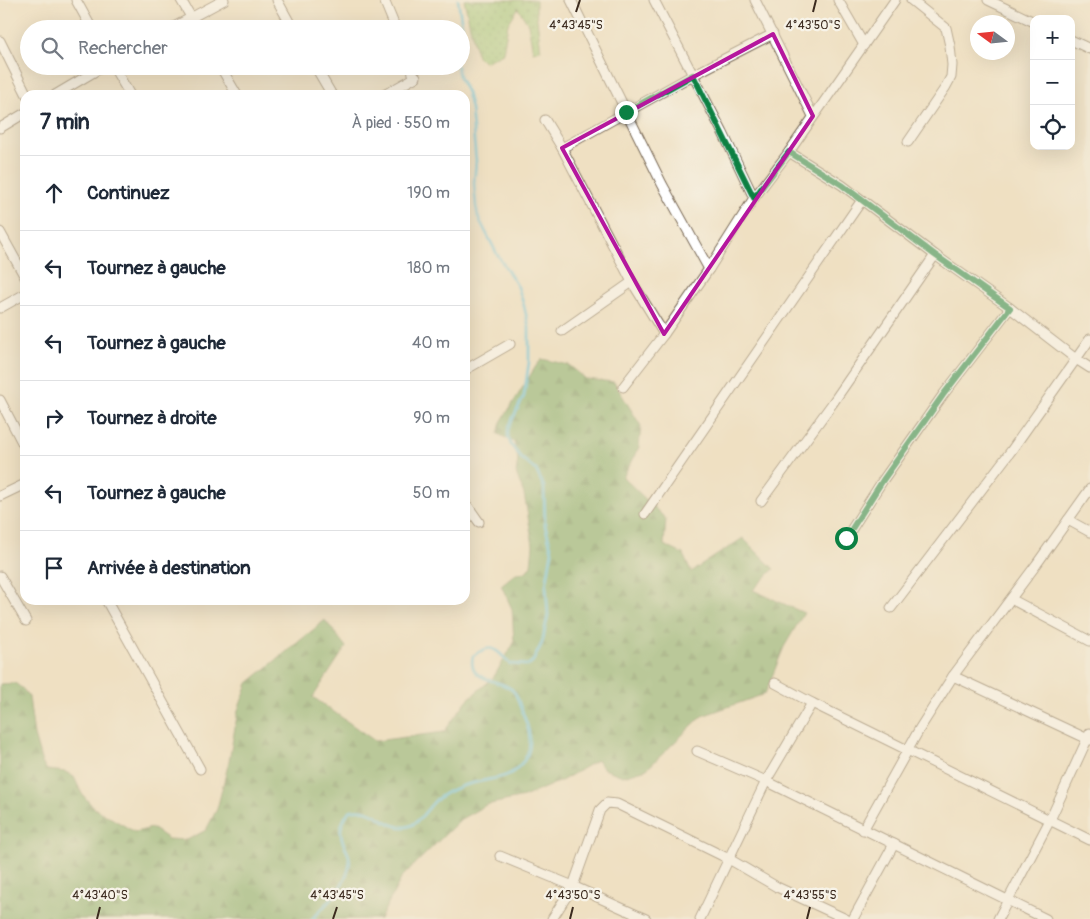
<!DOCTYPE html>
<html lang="fr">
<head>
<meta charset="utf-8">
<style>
	body { margin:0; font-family:Pangolin,sans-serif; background:#f6f6f7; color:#1f2937 }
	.controls { position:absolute; right:15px; top:15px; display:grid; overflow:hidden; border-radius:10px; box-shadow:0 5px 20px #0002 }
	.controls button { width:45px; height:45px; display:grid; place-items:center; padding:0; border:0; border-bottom:1px solid #e0e1e3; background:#fff; color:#1f2937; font:25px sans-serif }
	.compass { position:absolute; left:970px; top:15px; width:45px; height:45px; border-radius:50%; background:#fff; box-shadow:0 5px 20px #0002; rotate:285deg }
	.stop { position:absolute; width:15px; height:15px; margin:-11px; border:4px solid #0b8043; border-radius:50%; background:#fff }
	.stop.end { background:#0b8043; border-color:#fff; box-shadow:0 1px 5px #0008 }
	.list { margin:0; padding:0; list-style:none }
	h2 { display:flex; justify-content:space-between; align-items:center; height:65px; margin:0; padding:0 20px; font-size:21px }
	h2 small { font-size:16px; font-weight:400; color:#747a83 }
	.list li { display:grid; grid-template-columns:32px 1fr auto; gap:15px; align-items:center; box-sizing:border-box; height:75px; padding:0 20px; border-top:1px solid #e0e1e3 }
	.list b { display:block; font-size:19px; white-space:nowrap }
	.list em { font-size:16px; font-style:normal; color:#747a83 }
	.icon { flex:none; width:28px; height:28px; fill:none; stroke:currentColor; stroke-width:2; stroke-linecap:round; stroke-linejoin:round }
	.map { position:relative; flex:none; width:1090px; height:919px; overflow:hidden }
	.search { position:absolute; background:#fff; box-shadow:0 5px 20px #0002; left:20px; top:20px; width:450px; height:55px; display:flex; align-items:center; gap:12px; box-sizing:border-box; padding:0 18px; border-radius:28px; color:#747a83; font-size:19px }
	.panel { position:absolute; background:#fff; box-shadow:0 5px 20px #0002; left:20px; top:90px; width:450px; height:515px; border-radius:15px }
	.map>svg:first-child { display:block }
</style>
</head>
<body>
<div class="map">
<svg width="1090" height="919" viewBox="0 0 1090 919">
	<defs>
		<pattern id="grass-dots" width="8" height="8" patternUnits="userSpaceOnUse" patternTransform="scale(1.25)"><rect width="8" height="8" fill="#99c775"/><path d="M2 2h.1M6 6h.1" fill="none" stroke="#7ea25f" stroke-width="1.8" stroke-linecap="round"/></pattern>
		<pattern id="forest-firs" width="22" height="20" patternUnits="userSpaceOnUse" patternTransform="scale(1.25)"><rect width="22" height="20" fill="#7aac66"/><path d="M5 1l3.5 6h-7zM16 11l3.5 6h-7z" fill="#658c53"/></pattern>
	</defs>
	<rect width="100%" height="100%" fill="#f7f3e8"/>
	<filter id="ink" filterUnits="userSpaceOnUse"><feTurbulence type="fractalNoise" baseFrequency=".02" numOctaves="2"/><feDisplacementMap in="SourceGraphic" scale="10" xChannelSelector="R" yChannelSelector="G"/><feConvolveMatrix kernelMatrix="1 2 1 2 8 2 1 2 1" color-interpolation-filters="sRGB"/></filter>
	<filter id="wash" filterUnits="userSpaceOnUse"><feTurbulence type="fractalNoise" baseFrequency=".0096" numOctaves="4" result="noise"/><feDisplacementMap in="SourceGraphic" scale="20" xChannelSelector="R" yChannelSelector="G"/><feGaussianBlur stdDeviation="1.12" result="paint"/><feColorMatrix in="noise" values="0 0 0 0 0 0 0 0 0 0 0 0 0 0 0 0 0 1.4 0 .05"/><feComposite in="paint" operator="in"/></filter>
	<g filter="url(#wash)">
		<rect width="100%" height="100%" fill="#efe0c2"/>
		<path fill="url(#grass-dots)" stroke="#6a784a" d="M464 0H536V12L541 50 533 52 528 24 518 8 508 24 503 53 485 62 477 57Z"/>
		<path fill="url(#forest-firs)" stroke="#5a6b42" d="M542 359 569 365 586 379 614 382 641 426 639 447 623 477 666 519 664 545 683 554 691 572 743 538 774 569 753 590 804 613 784 647 765 694 702 716 647 769 623 776 604 769 597 760 563 780 524 797 486 805 461 819 402 877 380 919H0V684L15 683 23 689 29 697 34 735 42 763 47 770 66 772 74 777 82 794 94 808 135 832 152 828 168 839 187 840 206 830 217 809 229 761 238 710 248 683 325 620 346 647 313 697 375 741 444 732 467 700 493 678 514 643 512 609 501 585 516 573 526 572 531 565 533 545 524 494 516 473 518 459 514 442 498 434 501 422 536 366Z"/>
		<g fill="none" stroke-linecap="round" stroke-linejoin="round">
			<g stroke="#62c2e0" stroke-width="3">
				<path d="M458 0 464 39 461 51"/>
				<path d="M312 919C325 906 354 878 349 857 349 854 346 850 345 847 338 831 340 825 349 811 373 804 384 828 405 827 418 826 427 808 436 800 453 786 472 783 492 779 497 778 503 777 507 775 512 774 516 769 519 766 538 749 528 725 520 706 518 701 517 695 514 692 504 678 466 684 473 656 492 642 496 649 510 664L528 665 533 661 542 643 548 615 546 586 552 551 545 525 544 487 536 470 521 458 511 445 508 437V430L512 420 524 396 529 362V327L524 306 518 287 497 254 478 217 476 206 474 183 476 161 471 109 467 93 459 77 457 66"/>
			</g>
		</g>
	</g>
	<g filter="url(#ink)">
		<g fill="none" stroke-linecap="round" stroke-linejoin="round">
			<g stroke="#7a6a57" stroke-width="11">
				<g id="street">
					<path d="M76 0 92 29"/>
					<path d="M181 0 198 29"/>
					<path d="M277 0 293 29"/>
					<path d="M384 0 396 29"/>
					<path d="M571 0 662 184 709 269"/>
					<path d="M654 0 723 133 754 198"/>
					<path d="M755 0 813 116"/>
					<path d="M838 0 864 45"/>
					<path d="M988 0 1034 22"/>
					<path d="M170 29 224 0"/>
					<path d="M1071 40 1090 49"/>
					<path d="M0 41 27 95"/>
					<path d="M113 66 130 95"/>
					<path d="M220 66 237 95"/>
					<path d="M315 66 332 95"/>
					<path d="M55 95 104 66"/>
					<path d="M384 95 416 77 413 74 412 66"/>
					<path d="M545 120 562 148 632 282 664 334"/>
					<path d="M0 128 25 113"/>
					<path d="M908 142 945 88 951 77 952 65 950 46 946 28 911 0"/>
					<path d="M562 148 693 75 773 34"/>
					<path d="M789 152 842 185 935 255 1010 308 1076 359 1090 339"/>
					<path d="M0 232 25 277"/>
					<path d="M0 308 25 294"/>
					<path d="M562 331 632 282"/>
					<path d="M465 370 510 344"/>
					<path d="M623 387 664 334 709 269 754 198 789 152 895 0"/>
					<path d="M0 400 25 448"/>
					<path d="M0 496 25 484"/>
					<path d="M761 501 832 404 935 255"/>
					<path d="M465 502 479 522"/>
					<path d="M645 514 862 200"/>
					<path d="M1068 520 1090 532"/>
					<path d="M846 538 883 480 943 395 1010 308"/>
					<path d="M0 576 26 621"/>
					<path d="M1011 599 1090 641"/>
					<path d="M106 600 200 769"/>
					<path d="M891 608 1011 451 1076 359 1090 368"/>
					<path d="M953 676 1090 740"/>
					<path d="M775 683 812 703 1090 840"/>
					<path d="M697 751 766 781 1046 919"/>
					<path d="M863 830 920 728 953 676 1036 565 1090 489"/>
					<path d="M500 856 573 886 646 919"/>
					<path d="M552 919 573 886 600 810 607 803 617 804 729 859 777 887 846 919"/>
					<path d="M700 919 766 781 812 703"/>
					<path d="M853 919 894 844"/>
					<path d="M998 919 1050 820 1090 733"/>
				</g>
			</g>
			<use href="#street" stroke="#fff" stroke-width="9"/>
		</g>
	</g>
	<g fill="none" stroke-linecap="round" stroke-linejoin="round" filter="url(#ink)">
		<path stroke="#0b8043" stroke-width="6" d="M626 112 693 75 754 198 789 152 842 185 935 255 1010 308 943 395 883 480 846 538"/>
	</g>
	<path d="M0 0H1090V919H0ZM773 34 813 116 664 334 562 148Z" fill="#efe0c2" fill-opacity=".55" fill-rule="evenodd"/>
	<path fill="none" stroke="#b5179e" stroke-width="4" stroke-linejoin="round" d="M773 34 813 116 664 334 562 148Z"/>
	<path fill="none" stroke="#3b2a1e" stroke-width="2" d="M576 12 580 0M813 12 816 0M97 919 100 907M333 919 337 907M570 919 573 907M807 919 810 907"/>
	<g font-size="12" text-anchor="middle" fill="#3b2a1e" stroke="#f7f3e8" stroke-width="4.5" stroke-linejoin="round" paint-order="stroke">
		<text x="576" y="29">4°43'45"S</text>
		<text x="813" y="29">4°43'50"S</text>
		<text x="100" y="899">4°43'40"S</text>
		<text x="337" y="899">4°43'45"S</text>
		<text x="573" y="899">4°43'50"S</text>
		<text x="810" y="899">4°43'55"S</text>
	</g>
</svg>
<div class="controls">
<button>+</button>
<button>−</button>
<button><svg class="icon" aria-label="locate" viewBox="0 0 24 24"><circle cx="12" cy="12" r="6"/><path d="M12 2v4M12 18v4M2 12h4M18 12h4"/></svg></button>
</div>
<svg class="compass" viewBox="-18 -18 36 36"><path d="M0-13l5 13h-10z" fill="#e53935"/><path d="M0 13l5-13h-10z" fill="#747a83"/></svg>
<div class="stop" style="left:846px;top:538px"></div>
<div class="stop end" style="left:626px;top:112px"></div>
<div class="search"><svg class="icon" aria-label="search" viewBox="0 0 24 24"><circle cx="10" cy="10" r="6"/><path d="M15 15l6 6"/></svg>Rechercher</div>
<section class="panel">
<h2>7 min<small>À pied · 550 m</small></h2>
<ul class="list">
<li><svg class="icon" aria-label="ahead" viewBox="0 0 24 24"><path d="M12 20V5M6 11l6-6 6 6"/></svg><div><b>Continuez</b></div><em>190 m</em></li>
<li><svg class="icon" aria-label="left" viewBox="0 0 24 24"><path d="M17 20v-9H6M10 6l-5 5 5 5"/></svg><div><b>Tournez à gauche</b></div><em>180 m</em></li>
<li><svg class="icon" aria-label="left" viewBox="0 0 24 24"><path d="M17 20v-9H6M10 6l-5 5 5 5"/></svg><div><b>Tournez à gauche</b></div><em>40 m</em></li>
<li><svg class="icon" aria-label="right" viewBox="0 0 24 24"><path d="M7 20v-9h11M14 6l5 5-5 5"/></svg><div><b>Tournez à droite</b></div><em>90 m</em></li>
<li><svg class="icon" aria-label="left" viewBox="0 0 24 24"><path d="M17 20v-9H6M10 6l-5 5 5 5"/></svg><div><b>Tournez à gauche</b></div><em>50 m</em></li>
<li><svg class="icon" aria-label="arrive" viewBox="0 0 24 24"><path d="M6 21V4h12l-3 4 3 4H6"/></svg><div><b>Arrivée à destination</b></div></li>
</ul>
</section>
</div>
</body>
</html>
